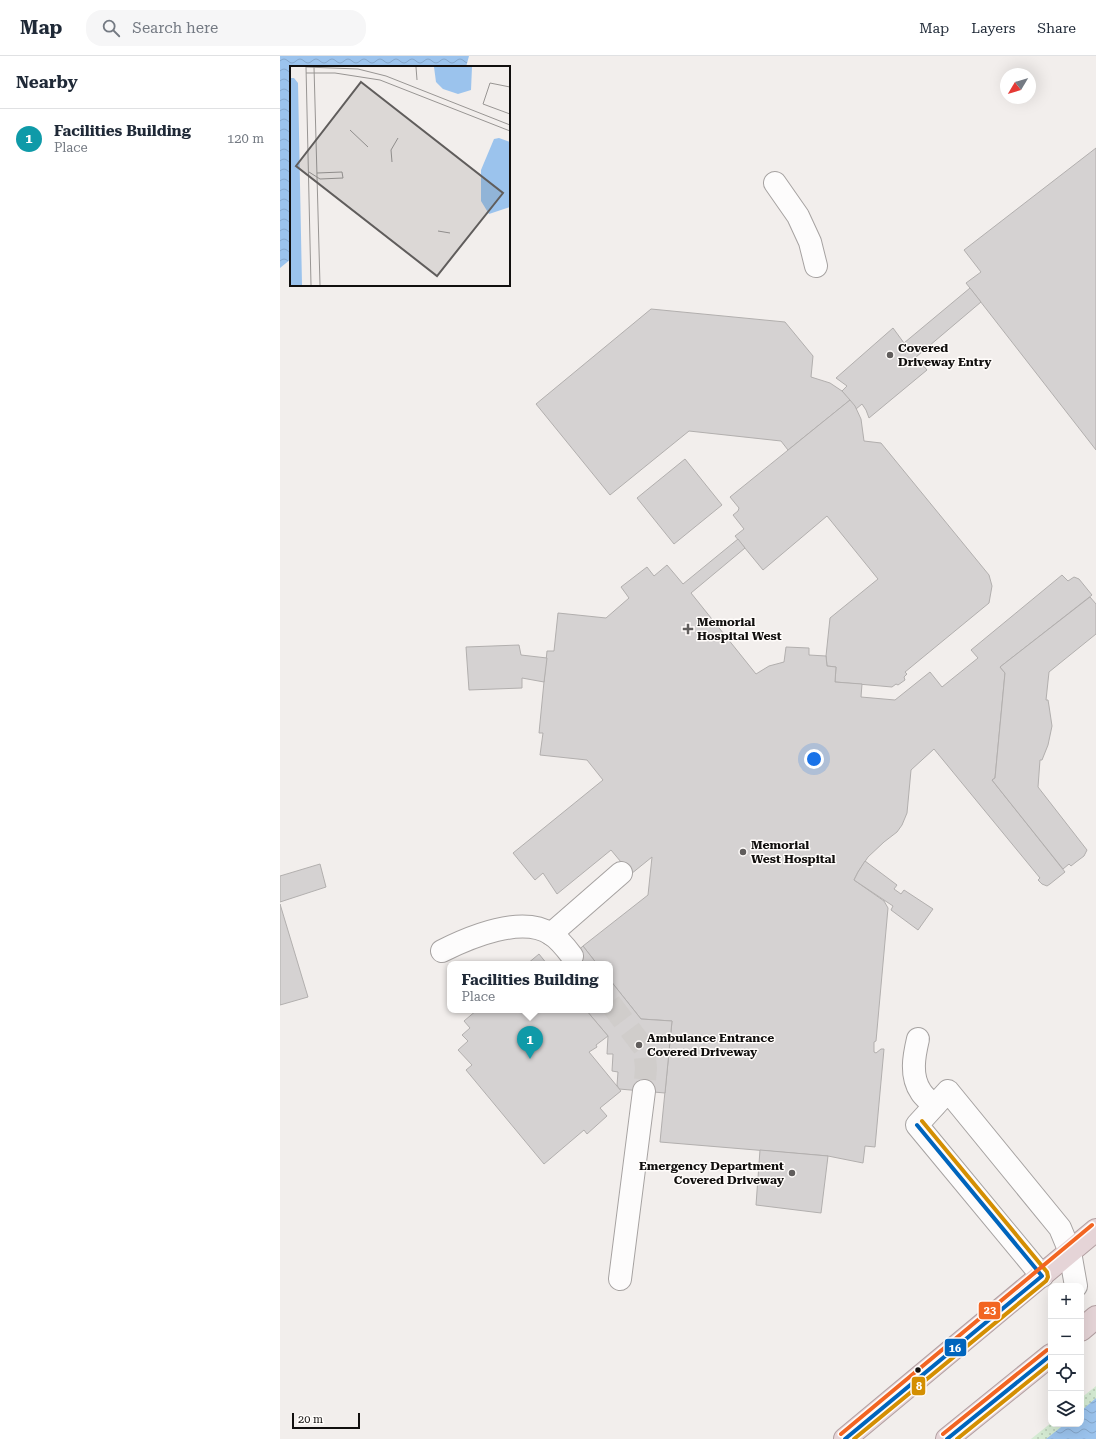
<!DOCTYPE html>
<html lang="en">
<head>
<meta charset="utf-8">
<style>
	body { margin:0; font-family:"Roboto Serif",serif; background:#f6f6f7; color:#1f2937 }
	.controls { position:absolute; right:12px; bottom:12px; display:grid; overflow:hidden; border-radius:8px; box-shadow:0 4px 16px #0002 }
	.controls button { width:36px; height:36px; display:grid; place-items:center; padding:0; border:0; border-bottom:1px solid #e0e1e3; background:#fff; color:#1f2937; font:20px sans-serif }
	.compass { position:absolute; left:720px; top:12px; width:36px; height:36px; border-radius:50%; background:#fff; box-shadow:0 4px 16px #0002; rotate:232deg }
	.scale { position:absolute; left:12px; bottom:10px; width:68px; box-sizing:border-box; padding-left:4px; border:2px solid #110f0e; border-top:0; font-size:11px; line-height:14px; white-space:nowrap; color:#110f0e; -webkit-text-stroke:3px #fffcfa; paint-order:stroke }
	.you { position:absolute; left:534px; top:703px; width:14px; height:14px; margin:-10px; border:3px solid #fff; border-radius:50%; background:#1a73e8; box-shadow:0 0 0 6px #1a73e833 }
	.badge { display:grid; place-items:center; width:26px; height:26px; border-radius:50%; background:#111827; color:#fff; font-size:13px; font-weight:700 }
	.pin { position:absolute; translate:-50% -33px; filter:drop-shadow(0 1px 2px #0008) }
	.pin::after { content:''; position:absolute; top:21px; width:14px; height:12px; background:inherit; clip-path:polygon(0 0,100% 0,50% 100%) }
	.popup { position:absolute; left:167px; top:905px; width:166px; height:52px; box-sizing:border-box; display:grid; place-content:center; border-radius:8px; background:#fff; filter:drop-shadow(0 1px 3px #0005); font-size:13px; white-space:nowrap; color:#747a83 }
	.popup b { font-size:15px; color:#1f2937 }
	.popup::after { content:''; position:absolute; left:50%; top:100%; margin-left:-8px; border:8px solid transparent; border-top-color:#fff }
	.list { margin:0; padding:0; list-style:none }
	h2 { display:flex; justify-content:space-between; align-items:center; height:52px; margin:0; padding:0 16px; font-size:17px }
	h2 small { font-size:13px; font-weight:400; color:#747a83 }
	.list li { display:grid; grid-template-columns:26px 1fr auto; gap:12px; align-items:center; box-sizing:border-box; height:60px; padding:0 16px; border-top:1px solid #e0e1e3 }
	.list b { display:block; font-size:15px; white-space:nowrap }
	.list p { margin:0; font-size:13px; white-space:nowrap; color:#747a83 }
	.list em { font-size:13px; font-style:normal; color:#747a83 }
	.icon { flex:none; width:22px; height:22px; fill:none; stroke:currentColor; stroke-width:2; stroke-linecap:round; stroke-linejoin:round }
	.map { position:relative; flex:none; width:816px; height:1383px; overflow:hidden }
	header { display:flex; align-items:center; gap:24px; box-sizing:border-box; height:56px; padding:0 20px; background:#fff; border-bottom:1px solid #e0e1e3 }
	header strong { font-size:19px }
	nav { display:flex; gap:22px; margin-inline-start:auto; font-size:14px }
	.search { width:280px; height:36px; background:#f6f6f7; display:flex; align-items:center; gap:10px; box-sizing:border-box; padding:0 14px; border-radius:16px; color:#747a83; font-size:15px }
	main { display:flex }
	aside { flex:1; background:#fff }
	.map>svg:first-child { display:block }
</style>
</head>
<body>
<header>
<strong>Map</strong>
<div class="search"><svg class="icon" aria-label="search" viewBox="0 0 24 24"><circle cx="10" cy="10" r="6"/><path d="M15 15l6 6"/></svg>Search here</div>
<nav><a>Map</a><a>Layers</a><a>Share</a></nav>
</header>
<main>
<aside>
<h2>Nearby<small></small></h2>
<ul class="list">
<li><span class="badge" style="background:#0f9aa8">1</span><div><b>Facilities Building</b><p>Place</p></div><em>120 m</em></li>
</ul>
</aside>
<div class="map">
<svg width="816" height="1383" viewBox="0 0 816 1383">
	<defs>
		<pattern id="park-dots" width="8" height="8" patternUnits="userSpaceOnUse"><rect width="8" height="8" fill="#d4ead2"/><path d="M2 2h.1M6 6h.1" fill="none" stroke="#b5c8b3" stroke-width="1.8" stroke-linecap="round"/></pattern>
		<pattern id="water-waves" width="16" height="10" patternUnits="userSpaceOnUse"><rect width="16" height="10" fill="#9bc3ed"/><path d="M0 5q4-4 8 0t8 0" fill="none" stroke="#84a6ca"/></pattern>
	</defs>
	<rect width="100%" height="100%" fill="#f2eeec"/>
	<path fill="url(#park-dots)" d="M816 1330V1383H751L771 1367V1368H801V1342Z"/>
	<g fill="url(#water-waves)">
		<path d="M0 0H189L186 11H11V203L0 212Z"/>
		<path d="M816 1342V1383H766L785 1368H801V1355Z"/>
	</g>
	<g fill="#d5d2d2" stroke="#b2afae">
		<path d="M816 92V394L686 227 701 216 684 194Z"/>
		<path d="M690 232 701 246 636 301 647 314 589 362 586 354 582 348 576 353 562 335 567 330 556 322 613 272 624 287Z"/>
		<path d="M371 253 505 266 533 300 531 321 550 327 562 335 570 344 508 394 501 385 409 375 330 439 256 348Z"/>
		<path d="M570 344 575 350 581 363 584 385 601 387 709 519 712 530 709 547 625 616 627 618 624 621 625 624 618 629 616 628 612 631 555 626 556 611 547 610 546 600 550 562 598 523 547 460 483 514 455 480 464 473 453 459 458 455 459 452 450 441Z"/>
		<path d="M405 403 442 449 394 488 357 442Z"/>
		<path d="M458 483 465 492 411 537 476 618 489 610 504 606 506 591 529 592V599L546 600 547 610 556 611 555 626 582 628 581 641 615 644 650 616 662 631 698 602 691 594 782 519 788 525 794 521 799 523 812 539 720 611 725 617 715 722 712 724 785 816 770 828 767 830 762 828 758 824 760 822 654 693 631 714 627 757 622 769 617 776 604 786 588 801 578 816 574 824 604 845 608 852 596 985 594 986V996L596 997 601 993H604L595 1091 585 1090 583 1107 548 1100 380 1086 392 965 361 963 330 924V908H317L303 890 368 839 372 801 351 818 331 794 277 838 263 817 255 824 233 797 323 724 307 704 260 699 263 677H259L267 595H274L278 557 326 562 349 542 341 531 367 511 374 520 387 509 403 528Z"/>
		<path d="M810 541 816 548V578L769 616 766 644H768L769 650 772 670 768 689 762 704H760L758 731 807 794 804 800 796 806 791 810 789 808 783 813 712 724 715 722 725 617 720 611Z"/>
		<path d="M239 589 241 599 267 602 264 626 242 622V632L189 634 186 591Z"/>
		<path d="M585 805 617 829 614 833 621 838 624 834 653 853 638 874 611 854 613 850 574 824 578 816Z"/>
		<path d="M40 808 46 831 0 846V820Z"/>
		<path d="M0 848 28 941 0 949Z"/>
		<path d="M303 890 317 908H283L292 900Z"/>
		<path d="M259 898 267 908H247Z"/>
		<path d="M330 924 361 963 392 965 385 1037 339 1033 337 1029 338 1016 332 1015 333 998H327L328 980 306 954H330Z"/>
		<path d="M197 954H306L328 980 316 989 317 991 309 996 341 1035 320 1052 327 1060 307 1078 304 1074 264 1108 186 1014 192 1009 178 994 188 985 182 979 190 972 184 965Z"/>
		<path d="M480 1094 548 1100 541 1157 476 1149Z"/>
	</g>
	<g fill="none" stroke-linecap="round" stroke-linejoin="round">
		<path stroke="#d0cdcb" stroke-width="22" stroke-dasharray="22 11" stroke-linecap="butt" d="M330 947 364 992 366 1012 364 1035"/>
		<g stroke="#a6a2a1" stroke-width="24">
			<g id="minor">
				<path d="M495 127 518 160 530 186 536 210"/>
				<path d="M271 878 341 817"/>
				<path d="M162 895C190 881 242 859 271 878 279 883 286 892 292 900"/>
				<path d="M638 983C634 1000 630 1020 641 1036 644 1041 650 1045 654 1050"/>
				<path d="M762 1220 637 1069 668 1035 780 1172 790 1196 796 1230"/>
				<path d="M340 1223 364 1035"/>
			</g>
		</g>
		<g stroke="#b29fa1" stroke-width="24">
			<g id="highway">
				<path d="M801 1274 816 1261"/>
				<path d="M565 1383 816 1174"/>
				<path d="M667 1383 771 1299"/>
			</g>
		</g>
		<use href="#minor" stroke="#fdfcfc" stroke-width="22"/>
		<use href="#highway" stroke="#e5d4d7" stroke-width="22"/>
		<g stroke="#fffcfa" stroke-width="7">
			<g id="bus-1">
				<path d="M565 1383 762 1220 637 1069"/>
				<path d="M667 1383 771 1299"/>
			</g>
		</g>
		<g stroke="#fffcfa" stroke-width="7">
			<g id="bus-2">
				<path d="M574 1383 766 1225 768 1221 767 1216 642 1065"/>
				<path d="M677 1383 771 1307"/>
			</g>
		</g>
		<g stroke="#fffcfa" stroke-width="7">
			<g id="bus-3">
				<path d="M561 1378 812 1169"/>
				<path d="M663 1378 767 1294"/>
			</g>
		</g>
		<use href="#bus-1" stroke="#0065bd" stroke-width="4"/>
		<use href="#bus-2" stroke="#d48f02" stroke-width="4"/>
		<use href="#bus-3" stroke="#f26522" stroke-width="4"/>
	</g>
	<g fill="#605d5c" stroke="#fffcfa" stroke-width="1.5">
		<circle cx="610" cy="299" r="4"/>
		<path d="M406 567h4v4h4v4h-4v4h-4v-4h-4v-4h4z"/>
		<circle cx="463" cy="796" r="4"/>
		<circle cx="359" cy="989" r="4"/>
		<circle cx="512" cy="1117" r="4"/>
	</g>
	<circle fill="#110f0e" stroke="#fffcfa" stroke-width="1.5" cx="638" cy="1314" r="3.5"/>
	<g text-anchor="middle" stroke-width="3" stroke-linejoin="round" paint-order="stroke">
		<g font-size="12" font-weight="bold" fill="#110f0e" stroke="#fffcfa" text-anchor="start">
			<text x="618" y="296">Covered<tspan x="618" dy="14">Driveway Entry</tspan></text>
			<text x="417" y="570">Memorial<tspan x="417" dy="14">Hospital West</tspan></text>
			<text x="471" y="793">Memorial<tspan x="471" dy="14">West Hospital</tspan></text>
			<text x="367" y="986">Ambulance Entrance<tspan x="367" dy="14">Covered Driveway</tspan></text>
			<text x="504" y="1114" text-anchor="end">Emergency Department<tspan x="504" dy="14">Covered Driveway</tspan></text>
		</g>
	</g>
	<g transform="translate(10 10)">
		<rect width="220" height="220" fill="#f2eeec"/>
		<path d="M144 1H182L181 24 168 28 153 23 146 16ZM0 12H4L8 17 12 219H0ZM209 72 220 76V141L199 148 191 135V104L204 73Z" fill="#9bc3ed"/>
		<path fill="none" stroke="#989593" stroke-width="1" d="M16 1 68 3 96 10 220 59M16 1 21 219M24 1 30 219M126 1 127 14M16 7H45L90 14 220 65M220 21 200 17 193 38 220 48M60 64 78 81M102 96 101 84 108 72M19 106 30 113 53 112 52 106 27 107M148 165 160 167"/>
		<path fill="#605d5c" fill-opacity="0.15" stroke="#605d5c" stroke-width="2" d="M71 16 213 127 147 210 6 100Z"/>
		<rect width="220" height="220" fill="none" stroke="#110f0e" stroke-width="2"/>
	</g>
	<g stroke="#fffcfa" stroke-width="1.5">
		<rect x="698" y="1245" width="23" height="19" rx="4" fill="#f26522"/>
		<rect x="664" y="1282" width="23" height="19" rx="4" fill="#0065bd"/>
		<rect x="631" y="1320" width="15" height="20" rx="4" fill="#d48f02"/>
	</g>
	<g font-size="11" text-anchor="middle" font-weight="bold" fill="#fff">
		<text x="710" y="1258">23</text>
		<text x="675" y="1296">16</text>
		<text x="639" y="1334">8</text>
	</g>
</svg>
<div class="controls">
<button>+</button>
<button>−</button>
<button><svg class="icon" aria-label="locate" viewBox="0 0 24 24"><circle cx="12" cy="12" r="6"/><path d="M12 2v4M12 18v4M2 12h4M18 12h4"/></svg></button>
<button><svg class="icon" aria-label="layers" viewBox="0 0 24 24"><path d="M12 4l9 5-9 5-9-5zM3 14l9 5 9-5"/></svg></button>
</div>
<svg class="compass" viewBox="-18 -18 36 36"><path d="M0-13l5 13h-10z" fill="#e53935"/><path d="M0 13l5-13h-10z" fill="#747a83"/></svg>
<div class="scale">20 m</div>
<div class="you"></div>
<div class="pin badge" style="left:250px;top:1003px;background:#0f9aa8">1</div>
<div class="popup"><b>Facilities Building</b>Place</div>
</div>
</main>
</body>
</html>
